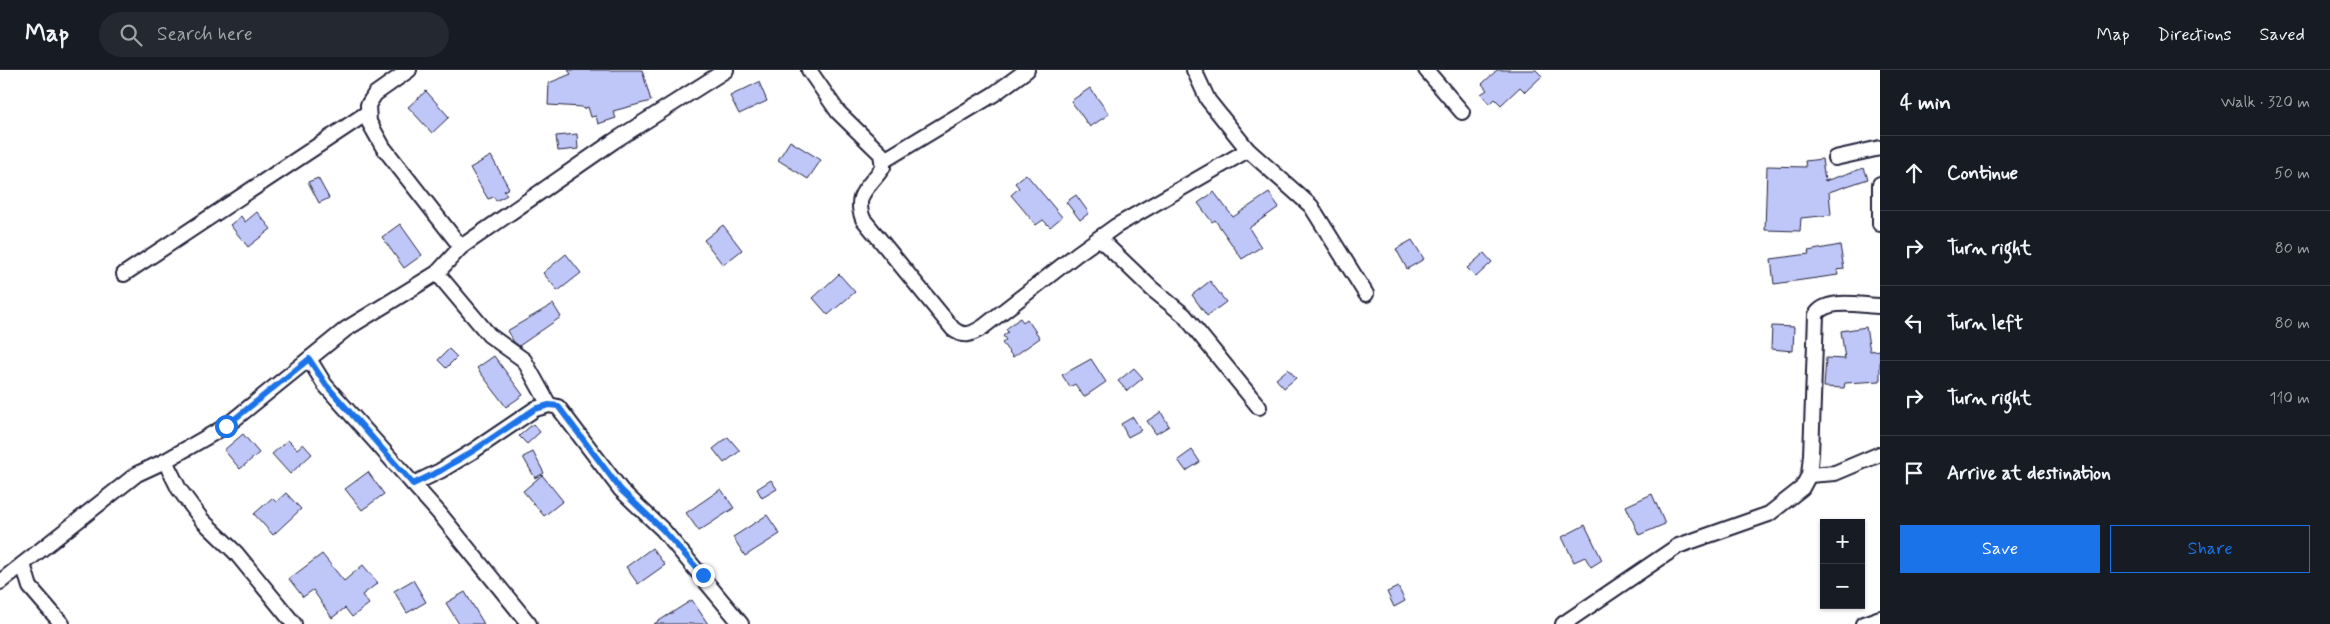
<!DOCTYPE html>
<html lang="en">
<head>
<meta charset="utf-8">
<style>
	body { margin:0; font-family:Mynerve,sans-serif; background:#242831; color:#f1f3f6 }
	.controls { position:absolute; right:15px; bottom:15px; display:grid; overflow:hidden; border-radius:0px; box-shadow:0 1px 4px #0004 }
	.controls button { width:45px; height:45px; display:grid; place-items:center; padding:0; border:0; border-bottom:1px solid #363941; background:#171b24; color:#f1f3f6; font:25px sans-serif }
	.stop { position:absolute; width:15px; height:15px; margin:-11px; border:4px solid #1a73e8; border-radius:50%; background:#fff }
	.stop.end { background:#1a73e8; border-color:#fff; box-shadow:0 1px 5px #0008 }
	.list { margin:0; padding:0; list-style:none }
	h2 { display:flex; justify-content:space-between; align-items:center; height:65px; margin:0; padding:0 20px; font-size:21px }
	h2 small { font-size:16px; font-weight:400; color:#9ea1a6 }
	.list li { display:grid; grid-template-columns:32px 1fr auto; gap:15px; align-items:center; box-sizing:border-box; height:75px; padding:0 20px; border-top:1px solid #363941 }
	.list b { display:block; font-size:19px; white-space:nowrap }
	.list em { font-size:16px; font-style:normal; color:#9ea1a6 }
	.actions { display:flex; gap:10px; padding:15px 20px }
	.actions a { flex:1; padding:11px 0; border:1px solid #1a73e8; border-radius:0px; text-align:center; font-size:18px; color:#1a73e8 }
	.actions .main { background:#1a73e8; color:#fff }
	.icon { flex:none; width:28px; height:28px; fill:none; stroke:currentColor; stroke-width:2; stroke-linecap:round; stroke-linejoin:round }
	.map { position:relative; flex:none; width:1880px; height:554px; overflow:hidden }
	header { display:flex; align-items:center; gap:30px; box-sizing:border-box; height:70px; padding:0 25px; background:#171b24; border-bottom:1px solid #363941 }
	header strong { font-size:24px }
	nav { display:flex; gap:28px; margin-inline-start:auto; font-size:18px }
	.search { width:350px; height:45px; background:#242831; display:flex; align-items:center; gap:12px; box-sizing:border-box; padding:0 18px; border-radius:28px; color:#9ea1a6; font-size:19px }
	main { display:flex }
	aside { flex:1; background:#171b24 }
	.map>svg:first-child { display:block }
</style>
</head>
<body>
<header>
<strong>Map</strong>
<div class="search"><svg class="icon" aria-label="search" viewBox="0 0 24 24"><circle cx="10" cy="10" r="6"/><path d="M15 15l6 6"/></svg>Search here</div>
<nav><a>Map</a><a>Directions</a><a>Saved</a></nav>
</header>
<main>
<div class="map">
<svg width="1880" height="554" viewBox="0 0 1880 554">
	<rect width="100%" height="100%" fill="#fff"/>
	<filter id="ink" filterUnits="userSpaceOnUse"><feTurbulence type="fractalNoise" baseFrequency=".02" numOctaves="2"/><feDisplacementMap in="SourceGraphic" scale="10" xChannelSelector="R" yChannelSelector="G"/><feConvolveMatrix kernelMatrix="1 2 1 2 8 2 1 2 1" color-interpolation-filters="sRGB"/></filter>
	<g filter="url(#ink)">
		<g fill="#bfc6f8" stroke="#22223b">
			<path d="M568 0H642L651 31 613 41 616 48 598 54 596 46 591 47 588 37 583 39 582 37 548 35 549 13 571 4Z"/>
			<path d="M1497 0H1536L1542 6 1525 22 1520 17 1501 35 1495 29 1490 34 1481 24 1487 20 1482 14Z"/>
			<path d="M759 12 767 31 739 44 730 26Z"/>
			<path d="M1090 18 1109 44 1090 57 1071 31Z"/>
			<path d="M426 21 449 47 432 63 408 37Z"/>
			<path d="M577 64 578 79 558 81 556 66Z"/>
			<path d="M790 71 821 90 808 109 778 90Z"/>
			<path d="M491 86 509 118 504 121 507 125 496 131 494 127 488 129 470 98Z"/>
			<path d="M1822 89 1825 111 1864 98 1868 109 1829 122 1831 145 1801 148 1800 161 1765 160 1767 96 1806 97 1805 91Z"/>
			<path d="M1026 104 1062 147 1050 157 1043 150 1036 155 1011 125 1019 118 1015 113Z"/>
			<path d="M318 108 329 128 319 133 308 112Z"/>
			<path d="M1214 122 1233 147 1269 123 1279 137 1249 158 1261 177 1242 189 1215 150 1212 152 1198 133Z"/>
			<path d="M1076 125 1089 143 1080 150 1066 132Z"/>
			<path d="M257 142 271 159 248 177 230 155 241 146 245 152Z"/>
			<path d="M400 154 422 185 404 198 382 167Z"/>
			<path d="M723 155 742 180 723 195 704 170Z"/>
			<path d="M1412 170 1424 189 1407 199 1396 179Z"/>
			<path d="M1840 175 1844 199 1837 200 1838 205 1774 214 1771 189 1809 184 1808 181Z"/>
			<path d="M1484 183 1492 192 1476 207 1467 198Z"/>
			<path d="M566 184 581 203 558 221 543 203Z"/>
			<path d="M839 204 855 222 828 245 813 228Z"/>
			<path d="M1210 211 1226 232 1207 246 1192 225Z"/>
			<path d="M553 234 561 247 519 276 514 272 507 261Z"/>
			<path d="M1020 248 1023 252 1027 249 1040 268 1013 287 1002 273 1006 270 1003 266 1008 262 1006 259Z"/>
			<path d="M1772 256 1794 257 1793 281 1771 279Z"/>
			<path d="M1866 257 1870 281 1880 280V311L1845 313 1844 318 1824 317 1826 288 1845 289 1841 261Z"/>
			<path d="M449 279 457 287 446 298 438 290Z"/>
			<path d="M494 286 523 325 506 337 477 298Z"/>
			<path d="M1091 289 1106 312 1084 327 1075 314 1070 317 1062 305Z"/>
			<path d="M1134 298 1143 308 1127 321 1118 311Z"/>
			<path d="M1288 299 1296 308 1284 318 1276 309Z"/>
			<path d="M1161 342 1169 356 1156 364 1147 351Z"/>
			<path d="M1133 347 1141 360 1128 367 1121 354Z"/>
			<path d="M533 354 540 362 527 374 519 366Z"/>
			<path d="M243 364 259 383 240 399 224 380Z"/>
			<path d="M728 367 740 381 724 393 713 379Z"/>
			<path d="M288 370 297 379 303 374 312 384 290 404 272 384Z"/>
			<path d="M1192 380 1200 392 1186 401 1178 390Z"/>
			<path d="M533 382 544 403 535 408 523 387Z"/>
			<path d="M368 402 384 424 362 440 345 419Z"/>
			<path d="M542 405 563 431 544 446 523 421Z"/>
			<path d="M771 410 777 419 762 428 757 419Z"/>
			<path d="M721 419 734 438 699 461 686 443Z"/>
			<path d="M286 423 301 439 273 465 254 444 272 428 276 432Z"/>
			<path d="M1652 424 1665 454 1639 465 1626 436Z"/>
			<path d="M767 445 780 464 745 486 733 467Z"/>
			<path d="M1585 455 1602 490 1591 497 1585 487 1574 492 1562 467Z"/>
			<path d="M652 478 665 495 638 514 626 497Z"/>
			<path d="M322 484 344 511 363 495 378 513 362 525 369 534 352 547 345 538 332 548 313 520 303 527 289 509Z"/>
			<path d="M413 510 426 532 407 543 394 521Z"/>
			<path d="M1398 517 1405 531 1394 537 1387 522Z"/>
			<path d="M465 522 484 554H459L446 533Z"/>
			<path d="M692 530 708 554H654Z"/>
		</g>
		<g fill="none" stroke-linecap="round" stroke-linejoin="round">
			<g stroke="#22223b" stroke-width="18">
				<g id="minor">
					<path d="M409 0 375 24 368 35 369 52 383 77 461 177"/>
					<path d="M809 0 838 42 881 84 883 97C869 118 853 124 863 149L953 259C964 268 972 264 983 257L1077 184 1116 156 1248 80"/>
					<path d="M1194 0 1208 30 1248 80 1311 136 1366 224"/>
					<path d="M1426 0 1462 42"/>
					<path d="M1835 88 1880 78"/>
					<path d="M883 91 994 24 1027 0"/>
					<path d="M1880 114V154"/>
					<path d="M1099 168 1152 219 1184 245 1259 337"/>
					<path d="M437 203 489 265 524 290 549 335"/>
					<path d="M124 204 367 43"/>
					<path d="M309 289 325 315 439 443 529 554"/>
					<path d="M165 391 179 419 202 450 236 483 294 554"/>
					<path d="M1809 405 1835 403 1880 384"/>
					<path d="M413 414 440 401 473 381 535 339 549 335 558 337 621 420 663 460 741 554"/>
					<path d="M23 494 30 517 62 554"/>
					<path d="M0 512 137 404 165 391 226 356 346 259 437 203 461 177 614 71 726 0"/>
					<path d="M1563 554 1678 476 1769 444 1802 418 1809 405 1811 385 1816 245C1826 227 1863 236 1880 236"/>
					<path d="M1863 554 1880 548"/>
				</g>
			</g>
			<use href="#minor" stroke="#fff" stroke-width="14"/>
		</g>
	</g>
	<g fill="none" stroke-linecap="round" stroke-linejoin="round" filter="url(#ink)">
		<path stroke="#1a73e8" stroke-width="6" d="M226 356 309 289 326 315 413 414 440 401 473 381 535 339 549 335 558 336 621 420 663 460 703 505"/>
	</g>
</svg>
<div class="controls">
<button>+</button>
<button>−</button>
</div>
<div class="stop" style="left:226px;top:356px"></div>
<div class="stop end" style="left:703px;top:505px"></div>
</div>
<aside>
<h2>4 min<small>Walk · 320 m</small></h2>
<ul class="list">
<li><svg class="icon" aria-label="ahead" viewBox="0 0 24 24"><path d="M12 20V5M6 11l6-6 6 6"/></svg><div><b>Continue</b></div><em>50 m</em></li>
<li><svg class="icon" aria-label="right" viewBox="0 0 24 24"><path d="M7 20v-9h11M14 6l5 5-5 5"/></svg><div><b>Turn right</b></div><em>80 m</em></li>
<li><svg class="icon" aria-label="left" viewBox="0 0 24 24"><path d="M17 20v-9H6M10 6l-5 5 5 5"/></svg><div><b>Turn left</b></div><em>80 m</em></li>
<li><svg class="icon" aria-label="right" viewBox="0 0 24 24"><path d="M7 20v-9h11M14 6l5 5-5 5"/></svg><div><b>Turn right</b></div><em>110 m</em></li>
<li><svg class="icon" aria-label="arrive" viewBox="0 0 24 24"><path d="M6 21V4h12l-3 4 3 4H6"/></svg><div><b>Arrive at destination</b></div></li>
</ul>
<div class="actions"><a class="main">Save</a><a>Share</a></div>
</aside>
</main>
</body>
</html>
